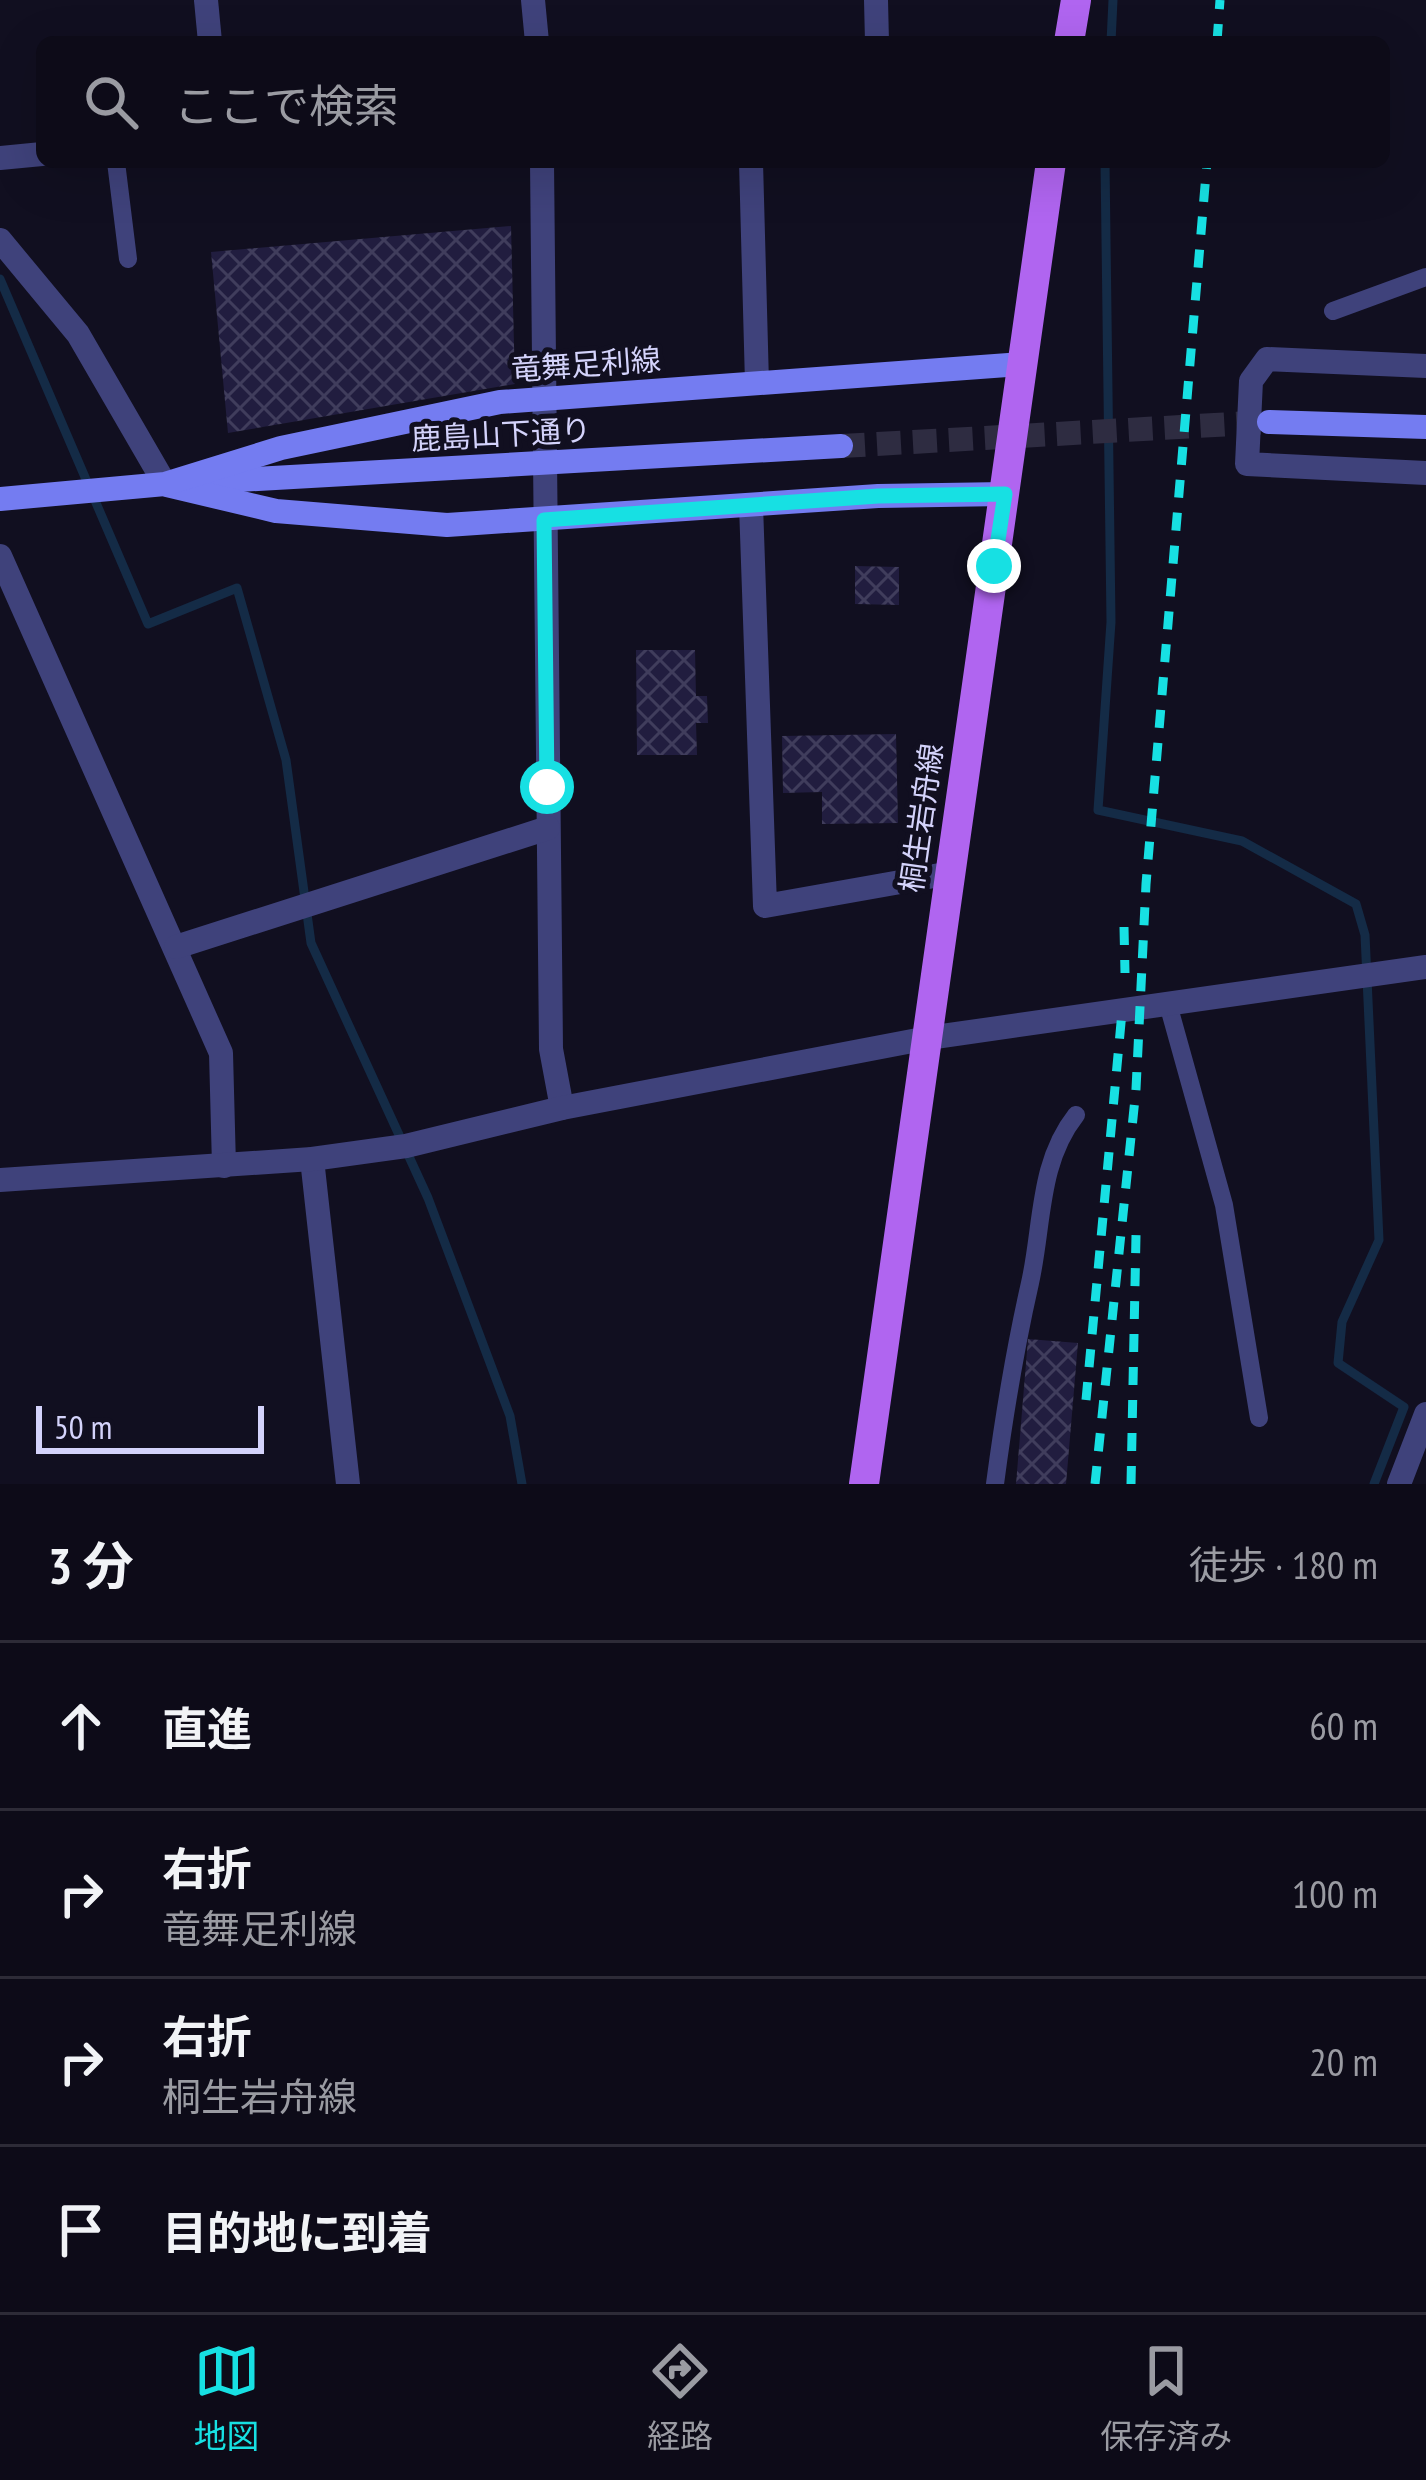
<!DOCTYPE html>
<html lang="ja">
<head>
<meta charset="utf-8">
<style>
	body { margin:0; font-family:"PT Sans Narrow","Noto Sans JP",sans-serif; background:#161421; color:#f1f3f6 }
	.scale { position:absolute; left:36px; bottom:30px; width:228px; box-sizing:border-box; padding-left:12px; border:6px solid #d4d3fb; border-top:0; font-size:33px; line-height:42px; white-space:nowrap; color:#d4d3fb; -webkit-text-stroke:9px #110f20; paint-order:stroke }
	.stop { position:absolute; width:36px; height:36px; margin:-27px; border:9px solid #17e0e3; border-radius:50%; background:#fff }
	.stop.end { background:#17e0e3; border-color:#fff; box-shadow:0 3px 12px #0008 }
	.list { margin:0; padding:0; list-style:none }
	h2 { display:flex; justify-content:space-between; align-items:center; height:156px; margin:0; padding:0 48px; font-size:51px }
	h2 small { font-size:39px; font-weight:400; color:#9a9ba2 }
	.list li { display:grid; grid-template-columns:78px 1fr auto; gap:36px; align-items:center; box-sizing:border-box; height:168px; padding:0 48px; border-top:3px solid #2d2b37 }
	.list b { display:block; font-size:45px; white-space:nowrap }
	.list p { margin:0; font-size:39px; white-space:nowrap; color:#9a9ba2 }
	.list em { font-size:39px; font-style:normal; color:#9a9ba2 }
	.icon { flex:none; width:66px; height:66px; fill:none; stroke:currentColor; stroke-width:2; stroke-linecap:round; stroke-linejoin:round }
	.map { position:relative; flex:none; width:1426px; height:1484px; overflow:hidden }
	.search { position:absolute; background:#0d0b18; box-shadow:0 12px 48px #0002; left:36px; right:36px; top:36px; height:132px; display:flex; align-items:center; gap:30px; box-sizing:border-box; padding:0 42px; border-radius:18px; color:#9a9ba2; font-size:45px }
	.sheet { height:828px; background:#0d0b18 }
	nav { display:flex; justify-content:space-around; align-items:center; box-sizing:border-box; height:168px; border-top:3px solid #2d2b37; background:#0d0b18; font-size:33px; color:#9a9ba2 }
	nav a { display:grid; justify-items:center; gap:6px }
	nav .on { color:#17e0e3 }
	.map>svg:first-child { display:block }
</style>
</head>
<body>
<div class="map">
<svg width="1426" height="1484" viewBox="0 0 1426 1484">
	<defs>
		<pattern id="building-cross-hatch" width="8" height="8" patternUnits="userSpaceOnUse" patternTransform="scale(3)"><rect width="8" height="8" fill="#211d3f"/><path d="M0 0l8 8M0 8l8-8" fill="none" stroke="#403d5c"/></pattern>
	</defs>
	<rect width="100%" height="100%" fill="#110f20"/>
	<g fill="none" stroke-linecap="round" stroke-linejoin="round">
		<g stroke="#142b46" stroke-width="9">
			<path d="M1111 42 1113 0"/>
			<path d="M1105 162 1111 622 1098 810 1242 841 1356 904 1365 935 1379 1240 1342 1322 1338 1363 1404 1407 1374 1484"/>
			<path d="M0 279 148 624 237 588 286 760 311 943 428 1198 510 1416 522 1484"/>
		</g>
	</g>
	<g fill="url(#building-cross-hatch)">
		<path d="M511 226 515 384 228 433 211 252Z"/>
		<path d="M855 566 899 567V605L855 604Z"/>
		<path d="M636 650H695L696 696H707L708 723H696L697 755H637Z"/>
		<path d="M896 734 898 823 822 824V792L783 793 782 736Z"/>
		<path d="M1028 1339 1078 1343 1066 1484H1016Z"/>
	</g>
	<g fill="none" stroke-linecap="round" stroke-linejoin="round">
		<path stroke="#2e2c41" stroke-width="24" stroke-dasharray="24 12" stroke-linecap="butt" d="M841 446 1269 422"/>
		<g stroke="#3f427b" stroke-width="18">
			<path d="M116 162 128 259"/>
			<path d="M1333 311 1426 277"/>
			<path d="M1168 1004 1224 1205 1259 1418"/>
			<path d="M995 1484C1004 1416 1015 1349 1030 1283 1043 1225 1038 1163 1076 1115"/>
		</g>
		<g stroke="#3f427b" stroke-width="24">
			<path d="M206 0 210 42"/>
			<path d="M533 0 537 42"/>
			<path d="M876 0 877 42"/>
			<path d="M0 158 42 154"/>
			<path d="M542 162 551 1049 562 1108"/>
			<path d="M751 162 757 383"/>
			<path d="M0 240 78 334 165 484"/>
			<path d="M1426 366 1267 359 1251 381 1247 464 1426 473"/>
			<path d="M751 505 765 906 951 873"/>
			<path d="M0 556 221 1053 224 1166"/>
			<path d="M176 947 548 828"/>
			<path d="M312 1159 348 1484"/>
			<path d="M0 1180 312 1159 406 1146 562 1108 928 1038 1426 967"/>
			<path d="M1399 1484 1426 1414"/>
		</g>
		<g stroke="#747cf1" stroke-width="24">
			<path d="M1269 422 1426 427"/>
			<path d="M203 482 841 446"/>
			<path d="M167 485 276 511 447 525 878 496 1005 494"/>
			<path d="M0 499 165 484 281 448 500 402 1022 364"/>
		</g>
		<g stroke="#b065f0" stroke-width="30">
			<path d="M1069 42 1076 0"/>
			<path d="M864 1484 1051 162"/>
		</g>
		<g stroke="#17e0e3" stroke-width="9" stroke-dasharray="18 15" stroke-linecap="butt">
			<path d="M1217 42 1220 0"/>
			<path d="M1124 927 1125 973"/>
			<path d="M1086 1400 1122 1012"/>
			<path d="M1095 1484 1136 1089 1146 884 1207 162"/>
			<path d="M1131 1484 1136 1235"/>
		</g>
	</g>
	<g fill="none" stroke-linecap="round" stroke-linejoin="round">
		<path stroke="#17e0e3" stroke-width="15" d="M547 787 544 520 878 496 1005 494 994 566"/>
	</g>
	<g text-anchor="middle" stroke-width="10" stroke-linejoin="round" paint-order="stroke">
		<g font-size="30" fill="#d4d3fb" stroke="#110f20">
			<text transform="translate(586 365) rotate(-4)" y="10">竜舞足利線</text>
			<text transform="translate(501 435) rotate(-3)" y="10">鹿島山下通り</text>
			<text transform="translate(922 818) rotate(-82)" y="10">桐生岩舟線</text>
		</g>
	</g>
</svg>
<div class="scale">50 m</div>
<div class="stop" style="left:547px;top:787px"></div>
<div class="stop end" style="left:994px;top:566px"></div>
<div class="search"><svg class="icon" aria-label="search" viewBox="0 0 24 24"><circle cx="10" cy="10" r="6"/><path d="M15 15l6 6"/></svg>ここで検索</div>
</div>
<section class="sheet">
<h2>3 分<small>徒歩 · 180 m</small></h2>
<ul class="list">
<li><svg class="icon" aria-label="ahead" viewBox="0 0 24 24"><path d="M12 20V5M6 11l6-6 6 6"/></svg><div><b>直進</b></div><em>60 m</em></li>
<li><svg class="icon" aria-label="right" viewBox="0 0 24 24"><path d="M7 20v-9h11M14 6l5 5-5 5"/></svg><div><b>右折</b><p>竜舞足利線</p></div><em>100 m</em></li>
<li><svg class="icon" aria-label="right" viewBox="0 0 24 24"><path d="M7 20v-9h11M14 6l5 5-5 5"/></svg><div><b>右折</b><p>桐生岩舟線</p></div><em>20 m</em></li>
<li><svg class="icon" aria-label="arrive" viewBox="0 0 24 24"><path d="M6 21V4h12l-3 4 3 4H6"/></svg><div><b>目的地に到着</b></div></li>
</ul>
</section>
<nav>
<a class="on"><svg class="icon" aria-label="map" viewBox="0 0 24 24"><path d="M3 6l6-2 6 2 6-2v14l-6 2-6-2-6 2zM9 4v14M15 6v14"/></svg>地図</a>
<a><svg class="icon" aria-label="directions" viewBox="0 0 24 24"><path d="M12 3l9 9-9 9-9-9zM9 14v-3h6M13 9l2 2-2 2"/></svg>経路</a>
<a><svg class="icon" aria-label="saved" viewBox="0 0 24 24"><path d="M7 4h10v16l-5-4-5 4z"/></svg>保存済み</a>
</nav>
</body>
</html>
